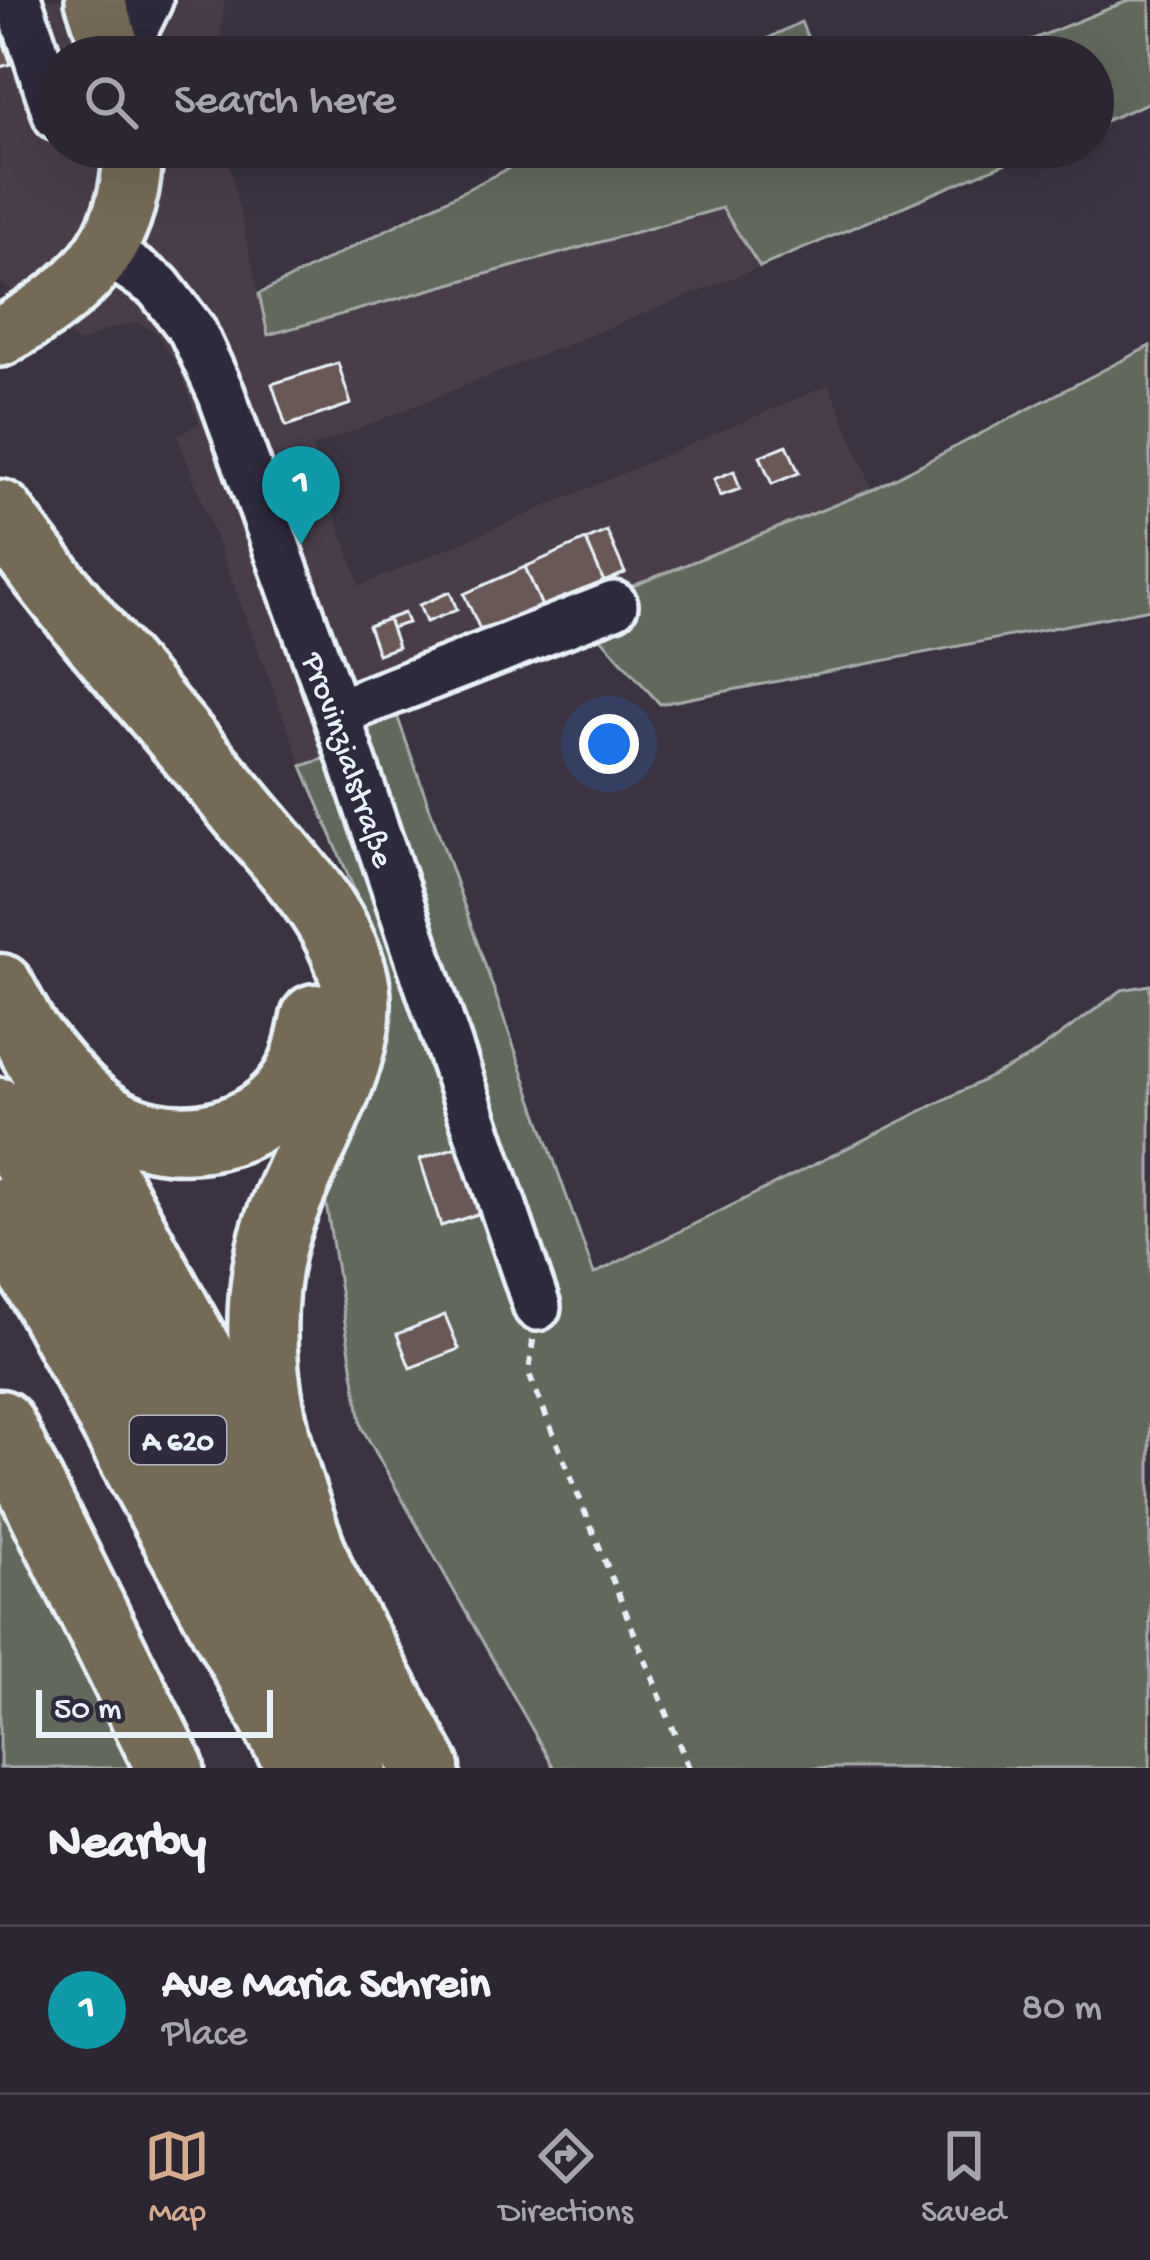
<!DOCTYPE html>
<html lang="en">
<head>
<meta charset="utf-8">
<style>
	body { margin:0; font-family:"Gochi Hand",sans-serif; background:#38323e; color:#f1f3f6 }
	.scale { position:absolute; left:36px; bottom:30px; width:237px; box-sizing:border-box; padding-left:12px; border:6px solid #e8f1f8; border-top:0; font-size:33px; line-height:42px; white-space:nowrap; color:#e8f1f8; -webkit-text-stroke:9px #2f2a3d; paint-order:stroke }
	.you { position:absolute; left:609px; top:744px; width:42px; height:42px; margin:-30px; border:9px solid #fff; border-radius:50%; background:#1a73e8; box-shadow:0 0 0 18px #1a73e833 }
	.badge { display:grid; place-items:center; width:78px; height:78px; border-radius:50%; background:#d6ab8b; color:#fff; font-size:39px; font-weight:700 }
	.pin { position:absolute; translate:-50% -99px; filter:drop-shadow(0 3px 6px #0008) }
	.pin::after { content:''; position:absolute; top:63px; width:42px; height:36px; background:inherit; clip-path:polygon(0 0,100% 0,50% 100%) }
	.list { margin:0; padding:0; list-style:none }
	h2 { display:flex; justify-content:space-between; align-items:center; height:156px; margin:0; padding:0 48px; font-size:51px }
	h2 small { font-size:39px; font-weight:400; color:#a6a5ac }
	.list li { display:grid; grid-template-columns:78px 1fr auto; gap:36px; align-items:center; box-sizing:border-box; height:168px; padding:0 48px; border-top:3px solid #48434d }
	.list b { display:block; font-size:45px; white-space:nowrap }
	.list p { margin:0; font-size:39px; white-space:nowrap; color:#a6a5ac }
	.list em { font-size:39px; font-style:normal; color:#a6a5ac }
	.icon { flex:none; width:66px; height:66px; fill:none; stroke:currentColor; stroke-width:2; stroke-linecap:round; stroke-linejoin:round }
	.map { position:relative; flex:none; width:1150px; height:1768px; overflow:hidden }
	.search { position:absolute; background:#2c2632; box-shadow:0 12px 48px #0002; left:36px; right:36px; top:36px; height:132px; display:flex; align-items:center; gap:30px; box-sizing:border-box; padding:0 42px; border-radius:66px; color:#a6a5ac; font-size:45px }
	.sheet { height:324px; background:#2c2632 }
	nav { display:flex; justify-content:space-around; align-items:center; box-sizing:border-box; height:168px; border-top:3px solid #48434d; background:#2c2632; font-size:33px; color:#a6a5ac }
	nav a { display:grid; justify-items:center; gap:6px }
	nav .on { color:#d6ab8b }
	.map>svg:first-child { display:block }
</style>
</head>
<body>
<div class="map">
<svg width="1150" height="1768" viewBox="0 0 1150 1768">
	<rect width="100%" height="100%" fill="#3b3342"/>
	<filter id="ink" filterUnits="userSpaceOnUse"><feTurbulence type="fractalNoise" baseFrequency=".00833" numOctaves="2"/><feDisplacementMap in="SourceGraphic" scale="24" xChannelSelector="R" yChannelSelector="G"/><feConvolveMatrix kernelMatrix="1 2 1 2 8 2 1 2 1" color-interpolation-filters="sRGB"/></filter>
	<g filter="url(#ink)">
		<path fill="#493e48" d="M0 0H225L218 57H57V147H225L268 334 722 208 760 267 312 447 360 586 829 385 873 490 338 703 354 749 302 766 177 435 200 424 177 365 155 332 138 322 108 329 79 343 0 282Z"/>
		<g fill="#62685b" stroke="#a5acaa" stroke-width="3">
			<path d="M1130 0H1150V102L1093 126V57H989Z"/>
			<path d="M801 22 816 57H730Z"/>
			<path d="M551 147H1044L760 267 722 208 268 335 259 294Z"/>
			<path d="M1150 346V609L660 704 575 609 872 490Z"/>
			<path d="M386 684 594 1274 1030 1057 1122 990 1150 985V1768H554L362 1428 325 1197 386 1046 372 932 302 766 354 749 337 703Z"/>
			<path d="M0 1502 135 1768H0Z"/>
		</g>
		<g fill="#6a5857" stroke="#e8f1f8" stroke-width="3">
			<path d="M0 32 11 64 0 67Z"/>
			<path d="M338 363 351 404 286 426 272 384Z"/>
			<path d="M787 445 799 473 772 484 760 456Z"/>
			<path d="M734 471 740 489 720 496 714 479Z"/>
			<path d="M607 531 625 573 604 582 586 540Z"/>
			<path d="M586 540 604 582 543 609 525 567Z"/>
			<path d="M525 567 543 609 483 636 464 594Z"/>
			<path d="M450 592 457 610 426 622 419 605Z"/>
			<path d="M404 613 408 623 391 628 388 619Z"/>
			<path d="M388 619 398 647 378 654 368 626Z"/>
			<path d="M472 1142 493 1209 441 1226 420 1159Z"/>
			<path d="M445 1315 459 1349 410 1368 397 1334Z"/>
		</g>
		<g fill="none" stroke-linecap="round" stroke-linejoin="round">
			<g stroke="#e8f1f8" stroke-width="54">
				<g id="minor">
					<path d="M18 0 57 116"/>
					<path d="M121 57 149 0"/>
					<path id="s1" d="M106 251 158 286 192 330 221 393 336 713 537 1307"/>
					<path d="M336 713 614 605"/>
				</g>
			</g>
			<g stroke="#e8f1f8" stroke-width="66">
				<g id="major">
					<path d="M95 0 114 57"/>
					<path d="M0 337C81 293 132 245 133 147"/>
				</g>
			</g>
			<g stroke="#e8f1f8" stroke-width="75">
				<g id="highway">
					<path d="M0 514C74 617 161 712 242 810 283 860 336 911 353 975 375 1056 290 1166 271 1249 245 1363 281 1470 321 1576"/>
					<path d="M0 988 426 1768"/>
					<path d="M22 1030C47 1060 72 1095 106 1117 163 1153 248 1145 290 1088 306 1067 310 1043 315 1018"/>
					<path d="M0 1112 354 1768"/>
					<path d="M0 1212 301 1768"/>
					<path d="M0 1424 170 1768"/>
				</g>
			</g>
			<path stroke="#e8f1f8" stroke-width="6" stroke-dasharray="9 9" stroke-linecap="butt" d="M533 1340 529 1374 689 1768"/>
			<use href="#minor" stroke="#2f2a3d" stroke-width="45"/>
			<use href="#major" stroke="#756a55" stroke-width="57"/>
			<use href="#highway" stroke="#756a55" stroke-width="66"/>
		</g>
	</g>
	<g text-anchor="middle" stroke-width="12" stroke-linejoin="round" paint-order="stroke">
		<rect fill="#2f2a3d" stroke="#b0b5c0" stroke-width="3" x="130" y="1416" width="96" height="48" rx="9"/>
		<g font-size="30" font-weight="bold" fill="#e8f1f8">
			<text x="178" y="1450">A 620</text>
		</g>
		<g font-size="33" fill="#e8f1f8" stroke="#2f2a3d">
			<text dy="12" stroke="none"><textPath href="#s1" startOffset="576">Provinzialstraße</textPath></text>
		</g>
	</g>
</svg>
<div class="scale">50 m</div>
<div class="you"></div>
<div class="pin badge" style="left:301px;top:545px;background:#0f9aa8">1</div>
<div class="search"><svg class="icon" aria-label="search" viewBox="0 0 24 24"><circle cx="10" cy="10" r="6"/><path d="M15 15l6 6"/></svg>Search here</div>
</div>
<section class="sheet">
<h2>Nearby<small></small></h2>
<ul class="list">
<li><span class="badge" style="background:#0f9aa8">1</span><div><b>Ave Maria Schrein</b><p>Place</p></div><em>80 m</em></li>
</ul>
</section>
<nav>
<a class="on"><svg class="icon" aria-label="map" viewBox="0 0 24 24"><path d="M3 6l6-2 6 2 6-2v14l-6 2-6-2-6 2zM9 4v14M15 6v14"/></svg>Map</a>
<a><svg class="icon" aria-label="directions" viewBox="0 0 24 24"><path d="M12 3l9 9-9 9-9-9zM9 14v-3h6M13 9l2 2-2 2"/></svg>Directions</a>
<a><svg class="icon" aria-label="saved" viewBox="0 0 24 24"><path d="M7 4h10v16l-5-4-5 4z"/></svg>Saved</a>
</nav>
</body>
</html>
